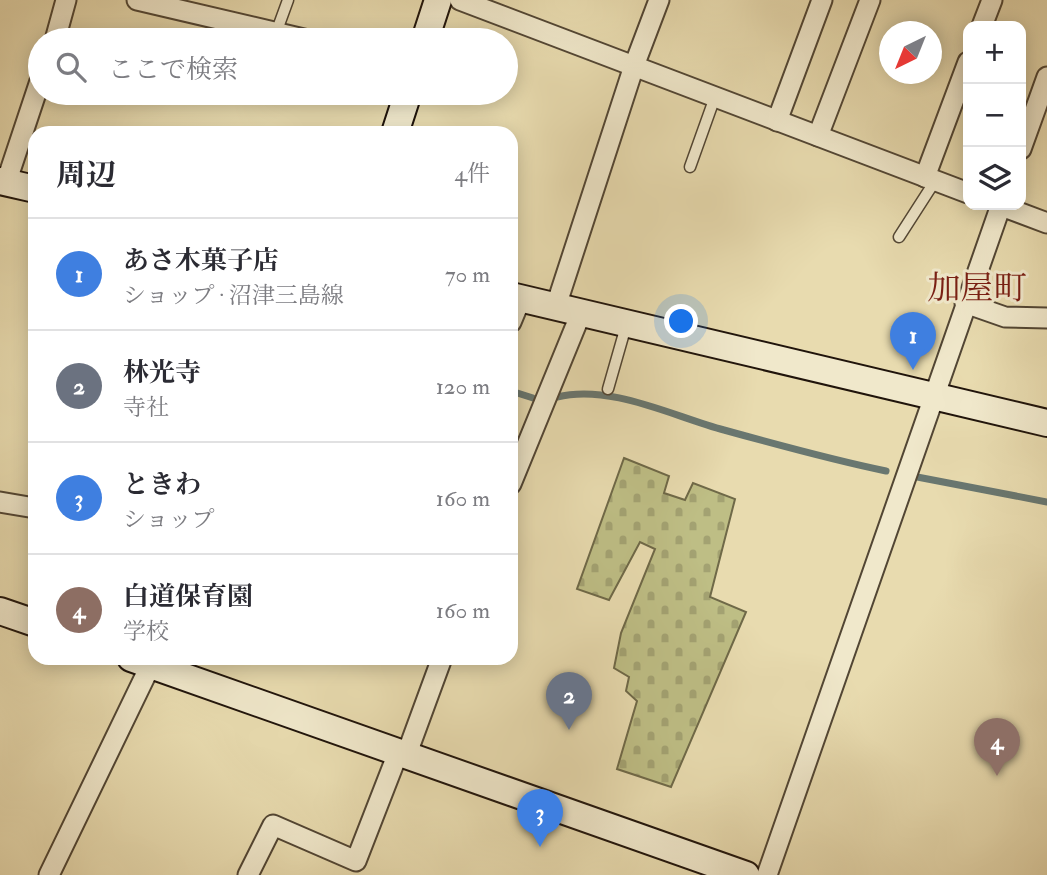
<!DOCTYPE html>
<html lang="ja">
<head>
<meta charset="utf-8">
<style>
	body { margin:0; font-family:"IM FELL Double Pica","Noto Serif JP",serif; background:#f2f2f3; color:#2b2b33 }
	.controls { position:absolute; right:21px; top:21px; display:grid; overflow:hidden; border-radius:14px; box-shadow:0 4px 18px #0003 }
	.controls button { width:63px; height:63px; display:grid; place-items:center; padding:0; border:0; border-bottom:2px solid #e1e1e2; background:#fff; color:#2b2b33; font:35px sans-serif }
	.compass { position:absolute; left:879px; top:21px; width:63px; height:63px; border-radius:50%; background:#fff; box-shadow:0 4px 18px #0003; rotate:223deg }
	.you { position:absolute; left:682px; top:322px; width:24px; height:24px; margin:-18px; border:5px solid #fff; border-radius:50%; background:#1a73e8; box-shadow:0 0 0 10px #1a73e833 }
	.badge { display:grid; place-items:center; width:46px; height:46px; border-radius:50%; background:#8f2418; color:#fff; font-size:23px; font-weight:700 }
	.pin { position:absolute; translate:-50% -58px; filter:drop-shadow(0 2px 4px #0008) }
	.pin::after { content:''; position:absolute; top:37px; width:24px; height:21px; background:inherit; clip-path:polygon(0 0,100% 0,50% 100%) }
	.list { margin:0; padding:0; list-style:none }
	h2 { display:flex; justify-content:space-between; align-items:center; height:91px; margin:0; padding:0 28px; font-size:30px }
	h2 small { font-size:23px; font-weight:400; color:#7c7c81 }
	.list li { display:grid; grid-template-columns:46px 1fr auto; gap:21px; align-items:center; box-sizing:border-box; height:112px; padding:0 28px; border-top:2px solid #e1e1e2 }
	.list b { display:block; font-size:26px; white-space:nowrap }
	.list p { margin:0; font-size:23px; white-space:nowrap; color:#7c7c81 }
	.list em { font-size:23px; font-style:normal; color:#7c7c81 }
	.icon { flex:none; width:38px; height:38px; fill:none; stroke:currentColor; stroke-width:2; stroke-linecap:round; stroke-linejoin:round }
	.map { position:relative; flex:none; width:1047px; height:875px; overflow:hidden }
	.search { position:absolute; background:#fff; box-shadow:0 4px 18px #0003; left:28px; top:28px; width:490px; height:77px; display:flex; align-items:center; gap:18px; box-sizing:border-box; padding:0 24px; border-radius:38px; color:#7c7c81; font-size:26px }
	.panel { position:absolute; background:#fff; box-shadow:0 4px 18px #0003; left:28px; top:126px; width:490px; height:539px; border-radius:21px }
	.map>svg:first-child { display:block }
</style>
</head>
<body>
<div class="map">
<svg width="1047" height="875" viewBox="0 0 1047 875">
	<defs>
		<pattern id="cemetery-stones" width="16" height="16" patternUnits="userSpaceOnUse" patternTransform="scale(1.75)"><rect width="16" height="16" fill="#bebe85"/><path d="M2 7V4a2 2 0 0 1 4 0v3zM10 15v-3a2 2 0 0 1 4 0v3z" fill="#a3a272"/></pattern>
	</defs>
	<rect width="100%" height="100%" fill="#e8dbaf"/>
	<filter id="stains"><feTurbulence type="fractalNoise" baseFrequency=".00286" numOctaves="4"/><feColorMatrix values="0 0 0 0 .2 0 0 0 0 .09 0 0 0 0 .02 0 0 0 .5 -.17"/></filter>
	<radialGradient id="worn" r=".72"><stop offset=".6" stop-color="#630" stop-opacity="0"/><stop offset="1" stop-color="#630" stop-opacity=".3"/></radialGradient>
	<path fill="url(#cemetery-stones)" stroke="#6f6948" stroke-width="2" d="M624 458 669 476 664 493 685 500 693 483 735 499 710 597 746 612 671 787 617 769 637 701 626 691 629 677 614 668 621 633 655 549 640 542 609 600 577 589Z"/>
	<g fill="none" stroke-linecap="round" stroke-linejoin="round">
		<g stroke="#697770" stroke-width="7">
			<path d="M511 391 533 398"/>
			<path d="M557 397C611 384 672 416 724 430 778 445 832 460 886 471"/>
			<path d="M912 476 1047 502"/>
		</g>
		<g stroke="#524634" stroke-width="13">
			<g id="lane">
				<path d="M276 33 288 0"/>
				<path d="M690 167 715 97"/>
				<path d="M899 237 935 181"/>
				<path d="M608 389 626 326"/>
			</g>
		</g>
		<g stroke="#524634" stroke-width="23">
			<g id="street">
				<path d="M137 0 308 40"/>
				<path d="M460 0 968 193"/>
				<path d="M982 26 992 0"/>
				<path d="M55 40 66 0"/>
				<path d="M777 121 822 0"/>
				<path d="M818 136 870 0"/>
				<path d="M1021 149 1047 77"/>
				<path d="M925 177 968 62"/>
				<path d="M6 183 40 81"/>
				<path d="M999 205 1047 223"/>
				<path d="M965 303 1005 317 1047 318"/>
				<path d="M556 306 634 66 659 0"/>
				<path d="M511 322 521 298"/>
				<path d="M511 484 581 313"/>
				<path d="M0 502 35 508"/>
				<path d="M406 756 442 658"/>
				<path d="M49 875 154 658"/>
				<path d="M248 875 273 825 356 861 398 753"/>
				<path d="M767 875 1001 205"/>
			</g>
		</g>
		<g stroke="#20140b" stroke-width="30">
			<g id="secondary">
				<path d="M425 40 438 0"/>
				<path d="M395 133 408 93"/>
				<path d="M0 181 35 189"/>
				<path d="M511 296 1047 423"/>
				<path d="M0 611 35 623"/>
				<path d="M131 658 746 875"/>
			</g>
		</g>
		<use href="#lane" stroke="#f0e8cb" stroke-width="10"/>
		<use href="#street" stroke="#f0e8cb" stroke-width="19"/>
		<use href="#secondary" stroke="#f0e8cb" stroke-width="26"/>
	</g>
	<g text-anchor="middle" stroke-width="6" stroke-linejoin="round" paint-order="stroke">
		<g font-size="33" fill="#7a1f14" stroke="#f0e8cb">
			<text x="977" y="299">加屋町</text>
		</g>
	</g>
	<rect width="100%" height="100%" filter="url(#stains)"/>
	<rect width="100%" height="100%" fill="url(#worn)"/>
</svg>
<div class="controls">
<button>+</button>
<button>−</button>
<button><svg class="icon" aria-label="layers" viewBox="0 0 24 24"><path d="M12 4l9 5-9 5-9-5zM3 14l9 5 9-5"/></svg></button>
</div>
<svg class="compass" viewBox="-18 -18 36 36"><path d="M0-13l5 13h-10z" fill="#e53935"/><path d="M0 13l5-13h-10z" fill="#7c7c81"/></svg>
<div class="you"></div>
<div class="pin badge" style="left:913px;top:370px;background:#3f7fe0">1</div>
<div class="pin badge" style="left:569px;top:730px;background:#6b7280">2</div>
<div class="pin badge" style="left:540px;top:847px;background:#3f7fe0">3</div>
<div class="pin badge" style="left:997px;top:776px;background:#8d6e63">4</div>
<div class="search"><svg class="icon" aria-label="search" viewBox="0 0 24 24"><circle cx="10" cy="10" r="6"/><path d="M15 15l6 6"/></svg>ここで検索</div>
<section class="panel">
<h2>周辺<small>4件</small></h2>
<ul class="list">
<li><span class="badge" style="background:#3f7fe0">1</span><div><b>あさ木菓子店</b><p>ショップ · 沼津三島線</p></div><em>70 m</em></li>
<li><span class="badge" style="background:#6b7280">2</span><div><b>林光寺</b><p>寺社</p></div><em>120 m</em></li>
<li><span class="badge" style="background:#3f7fe0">3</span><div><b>ときわ</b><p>ショップ</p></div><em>160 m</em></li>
<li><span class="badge" style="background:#8d6e63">4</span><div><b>白道保育園</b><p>学校</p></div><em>160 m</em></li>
</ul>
</section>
</div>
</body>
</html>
